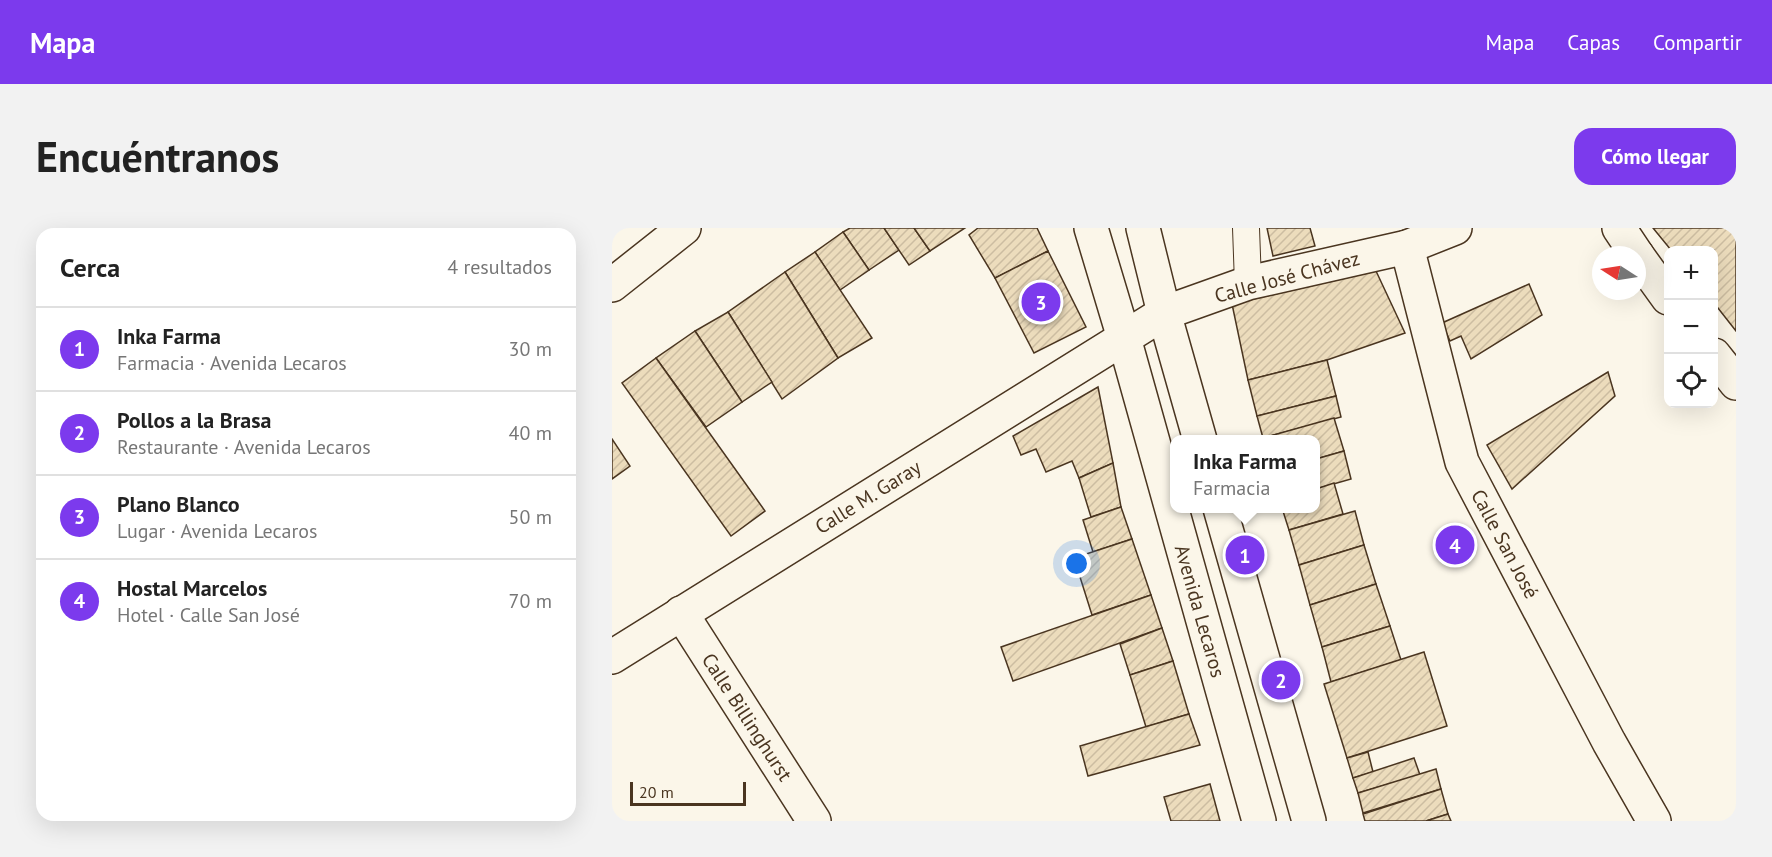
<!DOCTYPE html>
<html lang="es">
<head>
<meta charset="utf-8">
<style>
	body { margin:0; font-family:"PT Sans",sans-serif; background:#f2f2f2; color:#222 }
	.controls { position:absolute; right:18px; top:18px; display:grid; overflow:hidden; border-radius:12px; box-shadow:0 6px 24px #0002 }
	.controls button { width:54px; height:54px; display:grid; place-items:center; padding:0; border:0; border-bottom:2px solid #e0e0e0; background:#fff; color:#222; font:30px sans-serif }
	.compass { position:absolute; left:980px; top:18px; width:54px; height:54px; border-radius:50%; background:#fff; box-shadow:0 6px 24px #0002; rotate:282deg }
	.scale { position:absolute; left:18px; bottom:15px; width:116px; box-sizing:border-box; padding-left:6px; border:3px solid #4a3520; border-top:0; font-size:16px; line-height:21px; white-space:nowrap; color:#4a3520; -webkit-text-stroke:4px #fbf6e9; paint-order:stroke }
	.you { position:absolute; left:465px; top:336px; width:21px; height:21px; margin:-15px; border:4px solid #fff; border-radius:50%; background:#1a73e8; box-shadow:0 0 0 9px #1a73e833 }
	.badge { display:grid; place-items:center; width:39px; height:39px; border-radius:50%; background:#7c3aed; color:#fff; font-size:20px; font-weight:700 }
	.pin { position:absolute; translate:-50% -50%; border:3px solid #fff; box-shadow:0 2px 6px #0006 }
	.popup { position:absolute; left:558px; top:207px; width:150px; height:78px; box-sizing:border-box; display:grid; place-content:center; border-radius:12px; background:#fff; filter:drop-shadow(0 2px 4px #0005); font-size:20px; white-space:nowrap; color:#767676 }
	.popup b { font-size:22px; color:#222 }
	.popup::after { content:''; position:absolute; left:50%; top:100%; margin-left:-12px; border:12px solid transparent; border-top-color:#fff }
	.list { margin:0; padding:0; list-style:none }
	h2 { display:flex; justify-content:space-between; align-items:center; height:78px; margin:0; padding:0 24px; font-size:26px }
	h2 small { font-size:20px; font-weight:400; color:#767676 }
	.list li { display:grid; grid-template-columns:39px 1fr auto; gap:18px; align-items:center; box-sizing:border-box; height:84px; padding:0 24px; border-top:2px solid #e0e0e0 }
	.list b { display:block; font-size:22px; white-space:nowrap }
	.list p { margin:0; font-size:20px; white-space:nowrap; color:#767676 }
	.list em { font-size:20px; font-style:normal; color:#767676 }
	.icon { flex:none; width:33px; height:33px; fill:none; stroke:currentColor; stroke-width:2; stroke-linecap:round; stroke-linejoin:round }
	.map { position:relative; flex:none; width:1124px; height:593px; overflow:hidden; border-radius:18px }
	header { display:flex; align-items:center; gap:36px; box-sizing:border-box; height:84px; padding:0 30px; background:#7c3aed; color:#fff }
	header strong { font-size:28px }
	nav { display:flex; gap:33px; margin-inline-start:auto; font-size:21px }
	.intro { display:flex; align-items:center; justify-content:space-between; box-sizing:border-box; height:144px; padding:0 36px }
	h1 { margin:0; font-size:42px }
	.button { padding:15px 27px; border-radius:18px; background:#7c3aed; color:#fff; font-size:21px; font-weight:700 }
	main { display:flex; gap:36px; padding:0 36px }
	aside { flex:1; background:#fff; border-radius:18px; box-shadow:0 6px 24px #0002 }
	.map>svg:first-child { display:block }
</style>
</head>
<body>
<header>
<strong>Mapa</strong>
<nav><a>Mapa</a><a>Capas</a><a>Compartir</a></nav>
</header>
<div class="intro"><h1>Encuéntranos</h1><a class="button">Cómo llegar</a></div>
<main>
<aside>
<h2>Cerca<small>4 resultados</small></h2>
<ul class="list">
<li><span class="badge">1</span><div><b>Inka Farma</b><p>Farmacia · Avenida Lecaros</p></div><em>30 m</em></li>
<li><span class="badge">2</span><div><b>Pollos a la Brasa</b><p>Restaurante · Avenida Lecaros</p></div><em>40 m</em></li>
<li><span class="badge">3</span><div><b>Plano Blanco</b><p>Lugar · Avenida Lecaros</p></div><em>50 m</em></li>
<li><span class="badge">4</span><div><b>Hostal Marcelos</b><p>Hotel · Calle San José</p></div><em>70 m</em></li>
</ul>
</aside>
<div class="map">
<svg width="1124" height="593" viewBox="0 0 1124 593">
	<defs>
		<pattern id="building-hatch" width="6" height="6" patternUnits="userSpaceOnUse" patternTransform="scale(1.5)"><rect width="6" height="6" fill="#ecdcbc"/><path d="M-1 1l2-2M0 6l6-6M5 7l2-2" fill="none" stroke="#ccbda1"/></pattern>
	</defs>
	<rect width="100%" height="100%" fill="#fbf6e9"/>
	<g fill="url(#building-hatch)" stroke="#4a3520" stroke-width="1.5">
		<path d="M238 0H272L287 22 257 42 231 4Z"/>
		<path d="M272 0H302L318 23 297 37Z"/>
		<path d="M302 0H353L318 23Z"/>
		<path d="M366 0H425L436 23 383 50 357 7Z"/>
		<path d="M655 0H698L703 18 661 28Z"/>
		<path d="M1041 0H1124V103L1102 75V22H1059Z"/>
		<path d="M231 4 257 42 228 62 203 24Z"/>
		<path d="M436 23 474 99 422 125 383 50Z"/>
		<path d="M203 24 260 110 226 130 173 44Z"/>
		<path d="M764 43 793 105 715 132 636 152 620 76Z"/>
		<path d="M173 44 226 130 170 171 116 84Z"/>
		<path d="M917 56 930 87 859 131 849 108 838 113 830 95Z"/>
		<path d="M116 84 160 154 130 174 83 103Z"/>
		<path d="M83 103 130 174 94 199 44 130Z"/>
		<path d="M44 130 153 283 119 308 10 155Z"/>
		<path d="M715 132 724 168 645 188 636 152Z"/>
		<path d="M996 144 1003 168 900 261 875 217Z"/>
		<path d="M486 159 501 235 467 250 460 233 434 244 424 221 409 227 401 208Z"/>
		<path d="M724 168 729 189 651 210 645 188Z"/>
		<path d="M722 190 732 223 704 231V212H651V210Z"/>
		<path d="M0 211 18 238 0 251Z"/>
		<path d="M732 223 739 251 704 261V231Z"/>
		<path d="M501 235 509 279 479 289 467 250Z"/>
		<path d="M722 255 731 286 677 302 670 280H704V261Z"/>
		<path d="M509 279 520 311 481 324 471 292Z"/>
		<path d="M743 283 752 317 687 337 677 302Z"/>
		<path d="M520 311 539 367 480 387 462 330Z"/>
		<path d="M752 317 764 356 698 377 687 337Z"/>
		<path d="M764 356 778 398 710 419 698 377Z"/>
		<path d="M539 367 550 400 401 453 389 419Z"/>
		<path d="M778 398 789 432 719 454 710 419Z"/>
		<path d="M550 400 561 433 518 447 508 416Z"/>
		<path d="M812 424 835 498 735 530 712 456Z"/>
		<path d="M561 433 577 486 534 499 518 447Z"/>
		<path d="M577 486 588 517 476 548 468 518Z"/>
		<path d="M756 524 761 544 741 550 735 530Z"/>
		<path d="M802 530 808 547 746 565 741 550Z"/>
		<path d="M824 541 829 561 751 585 746 565Z"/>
		<path d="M598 556 608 593H559L552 569Z"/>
		<path d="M829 561 836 586 814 593H753L751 586Z"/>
		<path d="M836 586 839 593H814Z"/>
	</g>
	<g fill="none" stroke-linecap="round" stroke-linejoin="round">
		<g stroke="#4a3520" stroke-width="28">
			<path id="pedestrian" d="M634 0 636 55"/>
		</g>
		<g stroke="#4a3520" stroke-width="36">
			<g id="minor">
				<path d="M795 19 850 234 997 514 1042 593"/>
				<path d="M69 385 202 593"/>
				<path d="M0 429 552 85 636 55 795 19 843 0"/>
			</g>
		</g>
		<g stroke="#4a3520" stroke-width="36">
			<g id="tertiary">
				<path d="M1007 0 1025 27"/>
				<path d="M1025 27 1056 70"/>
				<path d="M1102 127 1124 155"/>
			</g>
		</g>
		<g stroke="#4a3520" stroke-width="36">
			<g id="secondary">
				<path d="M479 0 512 110 647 593"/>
				<path d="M531 0 552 85 588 212"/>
				<path d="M0 57 72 0"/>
				<path d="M608 280 697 593"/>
			</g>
		</g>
		<use href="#pedestrian" stroke="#fbf6e9" stroke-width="26"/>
		<use href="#minor" stroke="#fbf6e9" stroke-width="33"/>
		<use href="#tertiary" stroke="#fbf6e9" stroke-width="33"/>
		<use href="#secondary" stroke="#fbf6e9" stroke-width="33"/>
	</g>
	<g text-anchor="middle" stroke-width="4.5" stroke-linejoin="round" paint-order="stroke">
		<g font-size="20" fill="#4a3520" stroke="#fbf6e9">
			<text transform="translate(675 49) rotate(-15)" y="7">Calle José Chávez</text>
			<text transform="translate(256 269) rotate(-32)" y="7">Calle M. Garay</text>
			<text transform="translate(893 316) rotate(62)" y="7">Calle San José</text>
			<text transform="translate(588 383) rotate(74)" y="7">Avenida Lecaros</text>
			<text transform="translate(135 489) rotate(57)" y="7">Calle Billinghurst</text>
		</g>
	</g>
</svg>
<div class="controls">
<button>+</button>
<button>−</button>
<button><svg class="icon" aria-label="locate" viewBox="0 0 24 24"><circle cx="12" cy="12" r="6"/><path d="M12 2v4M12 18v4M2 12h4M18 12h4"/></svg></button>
</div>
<svg class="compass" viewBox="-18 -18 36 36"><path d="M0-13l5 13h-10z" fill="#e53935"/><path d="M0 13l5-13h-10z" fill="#767676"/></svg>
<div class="scale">20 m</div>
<div class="you"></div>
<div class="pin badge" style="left:633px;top:327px">1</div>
<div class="popup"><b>Inka Farma</b>Farmacia</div>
<div class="pin badge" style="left:669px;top:452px">2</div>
<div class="pin badge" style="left:429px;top:74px">3</div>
<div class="pin badge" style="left:843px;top:317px">4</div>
</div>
</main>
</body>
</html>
